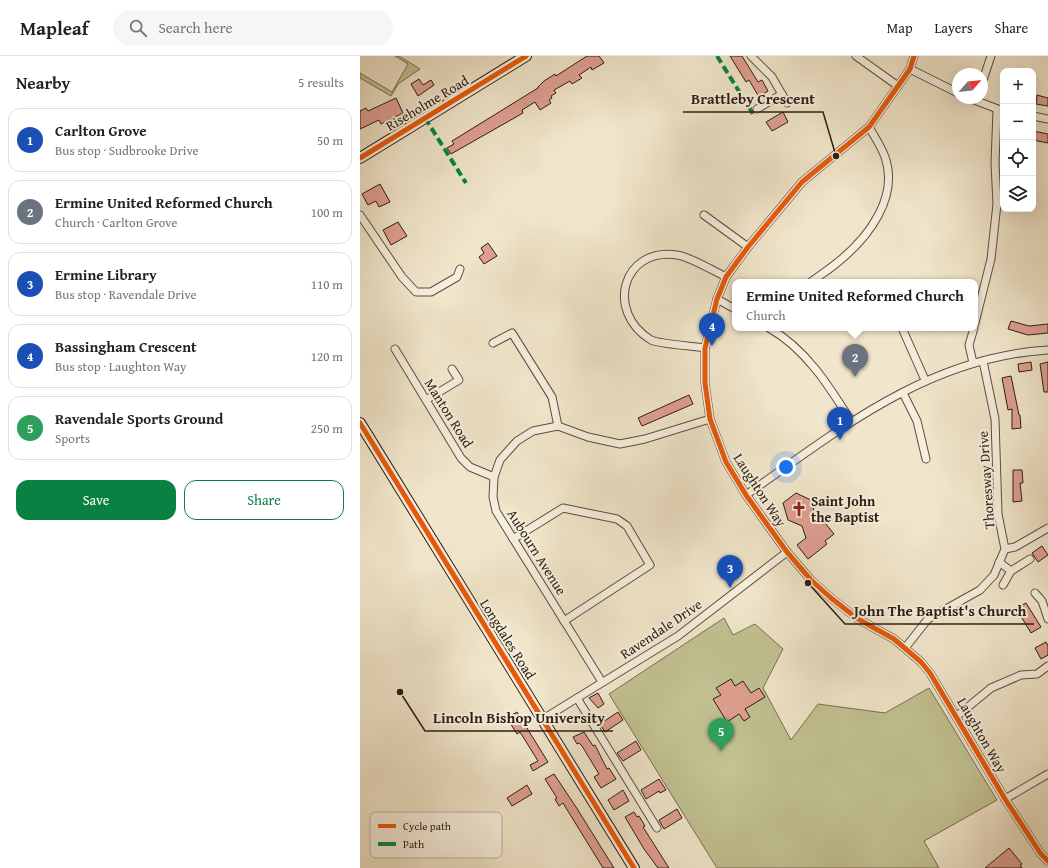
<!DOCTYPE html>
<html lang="en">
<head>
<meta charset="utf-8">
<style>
	body { margin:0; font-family:"Gentium Book Plus",serif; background:#f6f6f6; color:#222 }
	.controls { position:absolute; right:12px; top:12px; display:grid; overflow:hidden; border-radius:8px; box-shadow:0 4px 16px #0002 }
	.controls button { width:36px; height:36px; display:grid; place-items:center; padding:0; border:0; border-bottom:1px solid #e0e0e0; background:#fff; color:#222; font:20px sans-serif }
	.compass { position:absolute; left:592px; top:12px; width:36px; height:36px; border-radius:50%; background:#fff; box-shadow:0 4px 16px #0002; rotate:62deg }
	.you { position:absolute; left:426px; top:411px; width:14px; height:14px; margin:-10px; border:3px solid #fff; border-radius:50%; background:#1a73e8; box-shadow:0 0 0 6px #1a73e833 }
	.badge { display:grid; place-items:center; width:26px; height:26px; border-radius:50%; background:#0b8043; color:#fff; font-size:13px; font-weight:700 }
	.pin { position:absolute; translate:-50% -33px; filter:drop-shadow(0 1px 2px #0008) }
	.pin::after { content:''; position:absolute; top:21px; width:14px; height:12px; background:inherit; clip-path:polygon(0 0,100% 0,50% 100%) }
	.popup { position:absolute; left:372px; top:223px; width:246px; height:52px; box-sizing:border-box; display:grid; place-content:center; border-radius:8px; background:#fff; filter:drop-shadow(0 1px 3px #0005); font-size:13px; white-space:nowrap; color:#767676 }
	.popup b { font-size:15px; color:#222 }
	.popup::after { content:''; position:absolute; left:50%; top:100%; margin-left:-8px; border:8px solid transparent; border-top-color:#fff }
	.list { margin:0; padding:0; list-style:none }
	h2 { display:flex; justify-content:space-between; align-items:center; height:52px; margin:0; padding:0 16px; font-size:17px }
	h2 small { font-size:13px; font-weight:400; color:#767676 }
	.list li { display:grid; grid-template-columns:26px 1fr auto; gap:12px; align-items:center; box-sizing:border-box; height:64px; margin:0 8px 8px; padding:0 8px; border:1px solid #e0e0e0; border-radius:12px }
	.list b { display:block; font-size:15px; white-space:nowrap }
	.list p { margin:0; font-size:13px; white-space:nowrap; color:#767676 }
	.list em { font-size:13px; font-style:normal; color:#767676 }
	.actions { display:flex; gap:8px; padding:12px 16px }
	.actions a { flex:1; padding:9px 0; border:1px solid #0b8043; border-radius:12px; text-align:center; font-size:14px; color:#0b8043 }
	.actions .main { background:#0b8043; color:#fff }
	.icon { flex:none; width:22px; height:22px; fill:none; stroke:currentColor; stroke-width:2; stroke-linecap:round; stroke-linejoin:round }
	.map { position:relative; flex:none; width:688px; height:812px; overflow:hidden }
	header { display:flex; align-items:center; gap:24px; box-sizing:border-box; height:56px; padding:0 20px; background:#fff; border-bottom:1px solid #e0e0e0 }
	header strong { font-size:19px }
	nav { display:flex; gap:22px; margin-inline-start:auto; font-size:14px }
	.search { width:280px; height:36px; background:#f6f6f6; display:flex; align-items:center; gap:10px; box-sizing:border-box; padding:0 14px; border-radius:22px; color:#767676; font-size:15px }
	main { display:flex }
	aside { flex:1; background:#fff }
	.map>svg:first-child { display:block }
</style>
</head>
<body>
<header>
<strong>Mapleaf</strong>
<div class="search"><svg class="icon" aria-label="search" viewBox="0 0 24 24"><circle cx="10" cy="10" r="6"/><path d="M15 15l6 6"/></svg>Search here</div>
<nav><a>Map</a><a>Layers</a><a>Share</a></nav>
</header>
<main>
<aside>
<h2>Nearby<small>5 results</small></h2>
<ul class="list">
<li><span class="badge" style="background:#1a4fb4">1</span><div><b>Carlton Grove</b><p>Bus stop · Sudbrooke Drive</p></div><em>50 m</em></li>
<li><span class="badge" style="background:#6b7280">2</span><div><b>Ermine United Reformed Church</b><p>Church · Carlton Grove</p></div><em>100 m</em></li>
<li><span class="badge" style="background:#1a4fb4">3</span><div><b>Ermine Library</b><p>Bus stop · Ravendale Drive</p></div><em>110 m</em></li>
<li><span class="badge" style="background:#1a4fb4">4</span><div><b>Bassingham Crescent</b><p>Bus stop · Laughton Way</p></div><em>120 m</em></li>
<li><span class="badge" style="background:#2e9e5b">5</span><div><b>Ravendale Sports Ground</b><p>Sports</p></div><em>250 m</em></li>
</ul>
<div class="actions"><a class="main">Save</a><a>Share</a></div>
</aside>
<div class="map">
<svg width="688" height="812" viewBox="0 0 688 812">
	<rect width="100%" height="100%" fill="#f1e6cb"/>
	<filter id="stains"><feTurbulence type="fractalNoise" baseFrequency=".005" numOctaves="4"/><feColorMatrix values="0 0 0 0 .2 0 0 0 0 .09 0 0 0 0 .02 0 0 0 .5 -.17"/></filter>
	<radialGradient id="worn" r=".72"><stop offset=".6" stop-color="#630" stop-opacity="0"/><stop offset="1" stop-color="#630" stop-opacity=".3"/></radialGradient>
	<g fill="#c2c292" stroke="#766f53">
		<path d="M35 0H39L60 13 38 28 31 40 0 22V17L32 36 48 8Z"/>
		<path d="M364 562 373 579 395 568 423 593 403 632 431 684 458 648 525 657 569 632 637 744 564 785 579 812H357L249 638Z"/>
	</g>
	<g fill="#e0a091" stroke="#2a1c14">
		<path d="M227 0H239L244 7 232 14 231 11 219 19 222 22 212 28 210 25 194 34 196 37 191 40 192 42 189 44 191 47 180 54 175 46 162 54 163 57 91 98 87 92 94 88 92 85 178 32V31L184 25 195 18 196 20Z"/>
		<path d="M370 0H382L398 26 402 24 408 35 399 41 389 24 386 26Z"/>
		<path d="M59 23 63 29 71 24 74 29 58 40 51 28Z"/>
		<path d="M677 39 688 42V50L676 48Z"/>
		<path d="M36 42 43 57 21 68 19 64 0 73V55L6 52 8 55Z"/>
		<path d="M423 56 428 66 412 75 406 66Z"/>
		<path d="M673 75 688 78V87L673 84Z"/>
		<path d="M20 128 30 146 19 151 16 145 8 149 2 138Z"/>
		<path d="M38 166 47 180 31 189 23 174Z"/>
		<path d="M128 187 137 200 124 208 119 201 124 197 121 192Z"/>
		<path d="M651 265 669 270 688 268V277L668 279 648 273Z"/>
		<path d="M671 306 672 314 659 316 658 308Z"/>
		<path d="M688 306V336H684L680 308Z"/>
		<path d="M651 320 659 359H660L661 372 652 373V353L648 354 642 322Z"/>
		<path d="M329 339 333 348 282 370 278 362Z"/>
		<path d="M653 414H662L663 427H660L662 445 653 446Z"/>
		<path d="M436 437 453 445 454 459 463 468 465 467 474 478 465 485 467 488 448 503 437 489 446 482 442 470 428 464 423 447Z"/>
		<path d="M682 490 688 499 678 506 672 497Z"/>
		<path d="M666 547 681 571 671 577 656 552Z"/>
		<path d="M686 586 688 590V599L681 603 675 592Z"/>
		<path d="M371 623 375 630 383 625 391 637 399 632 405 641 385 653 390 661 384 665 379 658 367 666 353 643 361 639 356 632Z"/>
		<path d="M238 637 244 648 238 652 229 642Z"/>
		<path d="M157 656 188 706 173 715 170 709 178 705 160 676 157 678 147 662Z"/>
		<path d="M258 656 263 664 245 676 240 668Z"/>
		<path d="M224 676 233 690 235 689 247 713 249 712 256 723 241 732 234 721 239 718 222 690 219 687 217 688 213 681Z"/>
		<path d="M276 685 281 694 263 705 257 697Z"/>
		<path d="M194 718 216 751 254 812H243L203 747 199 750 195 743 197 742 185 723Z"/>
		<path d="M299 723 306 734 300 737 299 735 286 743 281 734Z"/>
		<path d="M167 729 172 738 152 750 147 742Z"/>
		<path d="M263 734 269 745 254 754 248 744Z"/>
		<path d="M317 753 322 762 304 773 299 764Z"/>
		<path d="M274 756 277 761 279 760 285 770 283 771 309 812H298L284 793 265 761Z"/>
		<path d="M649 792 662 808 660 809 662 812H625Z"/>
	</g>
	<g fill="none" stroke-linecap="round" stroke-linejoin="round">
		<g stroke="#5c4e42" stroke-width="9">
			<g id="minor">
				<path d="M391 0 412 21 427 47"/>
				<path d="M496 0 538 30"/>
				<path d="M554 0 550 13 509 71 442 126 388 191 366 221 357 243 345 292V327L350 363 366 406 386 439 427 496 451 524 471 542 498 563 534 583 561 606 570 617 645 743 681 798 688 805"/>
				<path d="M550 13 598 37"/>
				<path d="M622 27 631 0"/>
				<path d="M609 42 643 55"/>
				<path d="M397 53 422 38"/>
				<path d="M673 60 688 63"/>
				<path d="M0 159 42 221 56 236H71L97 221 100 213"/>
				<path d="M344 159 388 191"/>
				<path d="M451 226C460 219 470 213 478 206 509 181 539 141 525 101 521 90 514 80 509 71"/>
				<path d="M357 243 375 253"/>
				<path d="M615 267 631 203 637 148 635 107 637 55"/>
				<path d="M409 272C446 293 469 330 491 365"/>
				<path d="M542 272 565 324"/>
				<path d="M133 287 152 277 192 341 198 370"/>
				<path d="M345 292C334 290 299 288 291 284 245 256 262 191 317 199 328 200 354 215 366 221"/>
				<path d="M35 293 101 402 110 411 134 421"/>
				<path d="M613 307 609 289 614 272"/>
				<path d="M543 337 557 365 566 403"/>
				<path d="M66 344 99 324 92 313"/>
				<path d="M386 439C480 373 569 301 688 294"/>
				<path d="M153 483 203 452 257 463 267 470 290 509 204 565"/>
				<path d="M645 493 655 491 688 472"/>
				<path d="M639 506 651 515 670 503"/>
				<path d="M643 529 651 515"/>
				<path d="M675 537 682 545 688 563"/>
				<path d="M545 592 568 563 620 534 634 519 645 493 638 458 635 363 623 305"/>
				<path d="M242 626 136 455 133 441 134 421 140 404 157 385 173 375 198 370 228 381 260 388 285 383 350 363"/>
				<path d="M217 642 297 772"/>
				<path d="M597 660 631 632 661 619 677 618 688 610"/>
				<path d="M183 663 318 580 427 496"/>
				<path d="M645 743 688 718"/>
			</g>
		</g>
		<g stroke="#2a1c14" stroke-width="12">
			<g id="secondary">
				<path d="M0 102 166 0"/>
				<path d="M0 367 274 812"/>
			</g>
		</g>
		<use href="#minor" stroke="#f6efdd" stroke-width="7"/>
		<use href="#secondary" stroke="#f6efdd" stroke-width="10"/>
		<g stroke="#00873e" stroke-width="4" stroke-dasharray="8 4" stroke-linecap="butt">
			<path d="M357 0 395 61"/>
			<path d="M65 62 106 127"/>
		</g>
		<g stroke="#f6efdd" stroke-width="8">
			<g id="cycleway">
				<path d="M554 0 550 13 509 71 442 126 388 191 366 221 357 243 345 292V327L350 363 366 406 386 439 427 496 451 524 471 542 498 563 534 583 561 606 570 617 645 743 681 798 688 805"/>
				<path d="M0 102 166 0"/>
				<path d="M0 367 274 812"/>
			</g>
		</g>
		<use href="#cycleway" stroke="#e8590c" stroke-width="5"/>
	</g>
	<defs>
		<g id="church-bare" transform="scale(1.2)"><path d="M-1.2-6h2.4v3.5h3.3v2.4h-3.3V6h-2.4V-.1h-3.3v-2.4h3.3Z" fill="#8f2418" stroke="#f6efdd" stroke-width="2.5" paint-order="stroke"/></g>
	</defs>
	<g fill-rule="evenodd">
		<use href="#church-bare" x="439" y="453"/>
	</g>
	<g text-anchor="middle" stroke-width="4" stroke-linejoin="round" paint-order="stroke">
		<g font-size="14" fill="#2a1c14" stroke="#f6efdd">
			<text transform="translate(67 47) rotate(-31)" y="5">Riseholme Road</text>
			<text transform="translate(89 357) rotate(58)" y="5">Manton Road</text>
			<text transform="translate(626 424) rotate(-94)" y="5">Thoresway Drive</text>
			<text transform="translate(400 434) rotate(57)" y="5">Laughton Way</text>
			<text transform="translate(177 496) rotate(58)" y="5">Aubourn Avenue</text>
			<text transform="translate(301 573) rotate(-34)" y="5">Ravendale Drive</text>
			<text transform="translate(148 583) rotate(58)" y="5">Longdales Road</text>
			<text transform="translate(622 679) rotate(60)" y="5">Laughton Way</text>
		</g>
		<g font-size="14" font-weight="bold" fill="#2a1c14" stroke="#f6efdd" text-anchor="start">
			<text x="451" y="450">Saint John<tspan x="451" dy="16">the Baptist</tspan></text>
		</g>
	</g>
	<rect x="10" y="756" width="132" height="46" rx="6" fill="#f6efdd" stroke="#b9b0a1" stroke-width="1"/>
	<rect x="18" y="768" width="18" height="4" fill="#e8590c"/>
	<rect x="18" y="786" width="18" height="4" fill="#00873e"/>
	<g font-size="11" fill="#2a1c14">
		<text x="43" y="774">Cycle path</text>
		<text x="43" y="792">Path</text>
	</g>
	<path fill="none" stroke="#2a1c14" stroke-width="1.5" d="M476 100L463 56H323M448 527L485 568H674M40 636L65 675H253"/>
	<g fill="#2a1c14" stroke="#f6efdd" stroke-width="1.5">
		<circle cx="476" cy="100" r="4"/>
		<circle cx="448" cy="527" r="4"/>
		<circle cx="40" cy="636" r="4"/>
	</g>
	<g font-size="15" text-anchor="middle" font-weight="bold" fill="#2a1c14" stroke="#f6efdd" stroke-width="4" stroke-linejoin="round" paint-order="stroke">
		<text x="393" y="48">Brattleby Crescent</text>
		<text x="580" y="560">John The Baptist's Church</text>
		<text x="159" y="667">Lincoln Bishop University</text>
	</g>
	<rect width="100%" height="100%" filter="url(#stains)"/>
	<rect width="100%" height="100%" fill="url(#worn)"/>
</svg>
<div class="controls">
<button>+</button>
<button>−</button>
<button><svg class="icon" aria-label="locate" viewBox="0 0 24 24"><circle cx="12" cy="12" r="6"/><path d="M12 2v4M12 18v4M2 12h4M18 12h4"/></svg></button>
<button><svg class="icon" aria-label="layers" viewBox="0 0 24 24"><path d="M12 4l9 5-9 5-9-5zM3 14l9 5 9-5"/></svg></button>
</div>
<svg class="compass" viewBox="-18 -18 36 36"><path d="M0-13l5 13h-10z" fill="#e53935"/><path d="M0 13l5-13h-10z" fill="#767676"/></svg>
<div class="you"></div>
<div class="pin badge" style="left:480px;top:384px;background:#1a4fb4">1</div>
<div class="pin badge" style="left:495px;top:321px;background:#6b7280">2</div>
<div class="popup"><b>Ermine United Reformed Church</b>Church</div>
<div class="pin badge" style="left:370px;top:532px;background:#1a4fb4">3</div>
<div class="pin badge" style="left:352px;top:290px;background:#1a4fb4">4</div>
<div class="pin badge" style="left:361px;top:695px;background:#2e9e5b">5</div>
</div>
</main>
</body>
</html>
